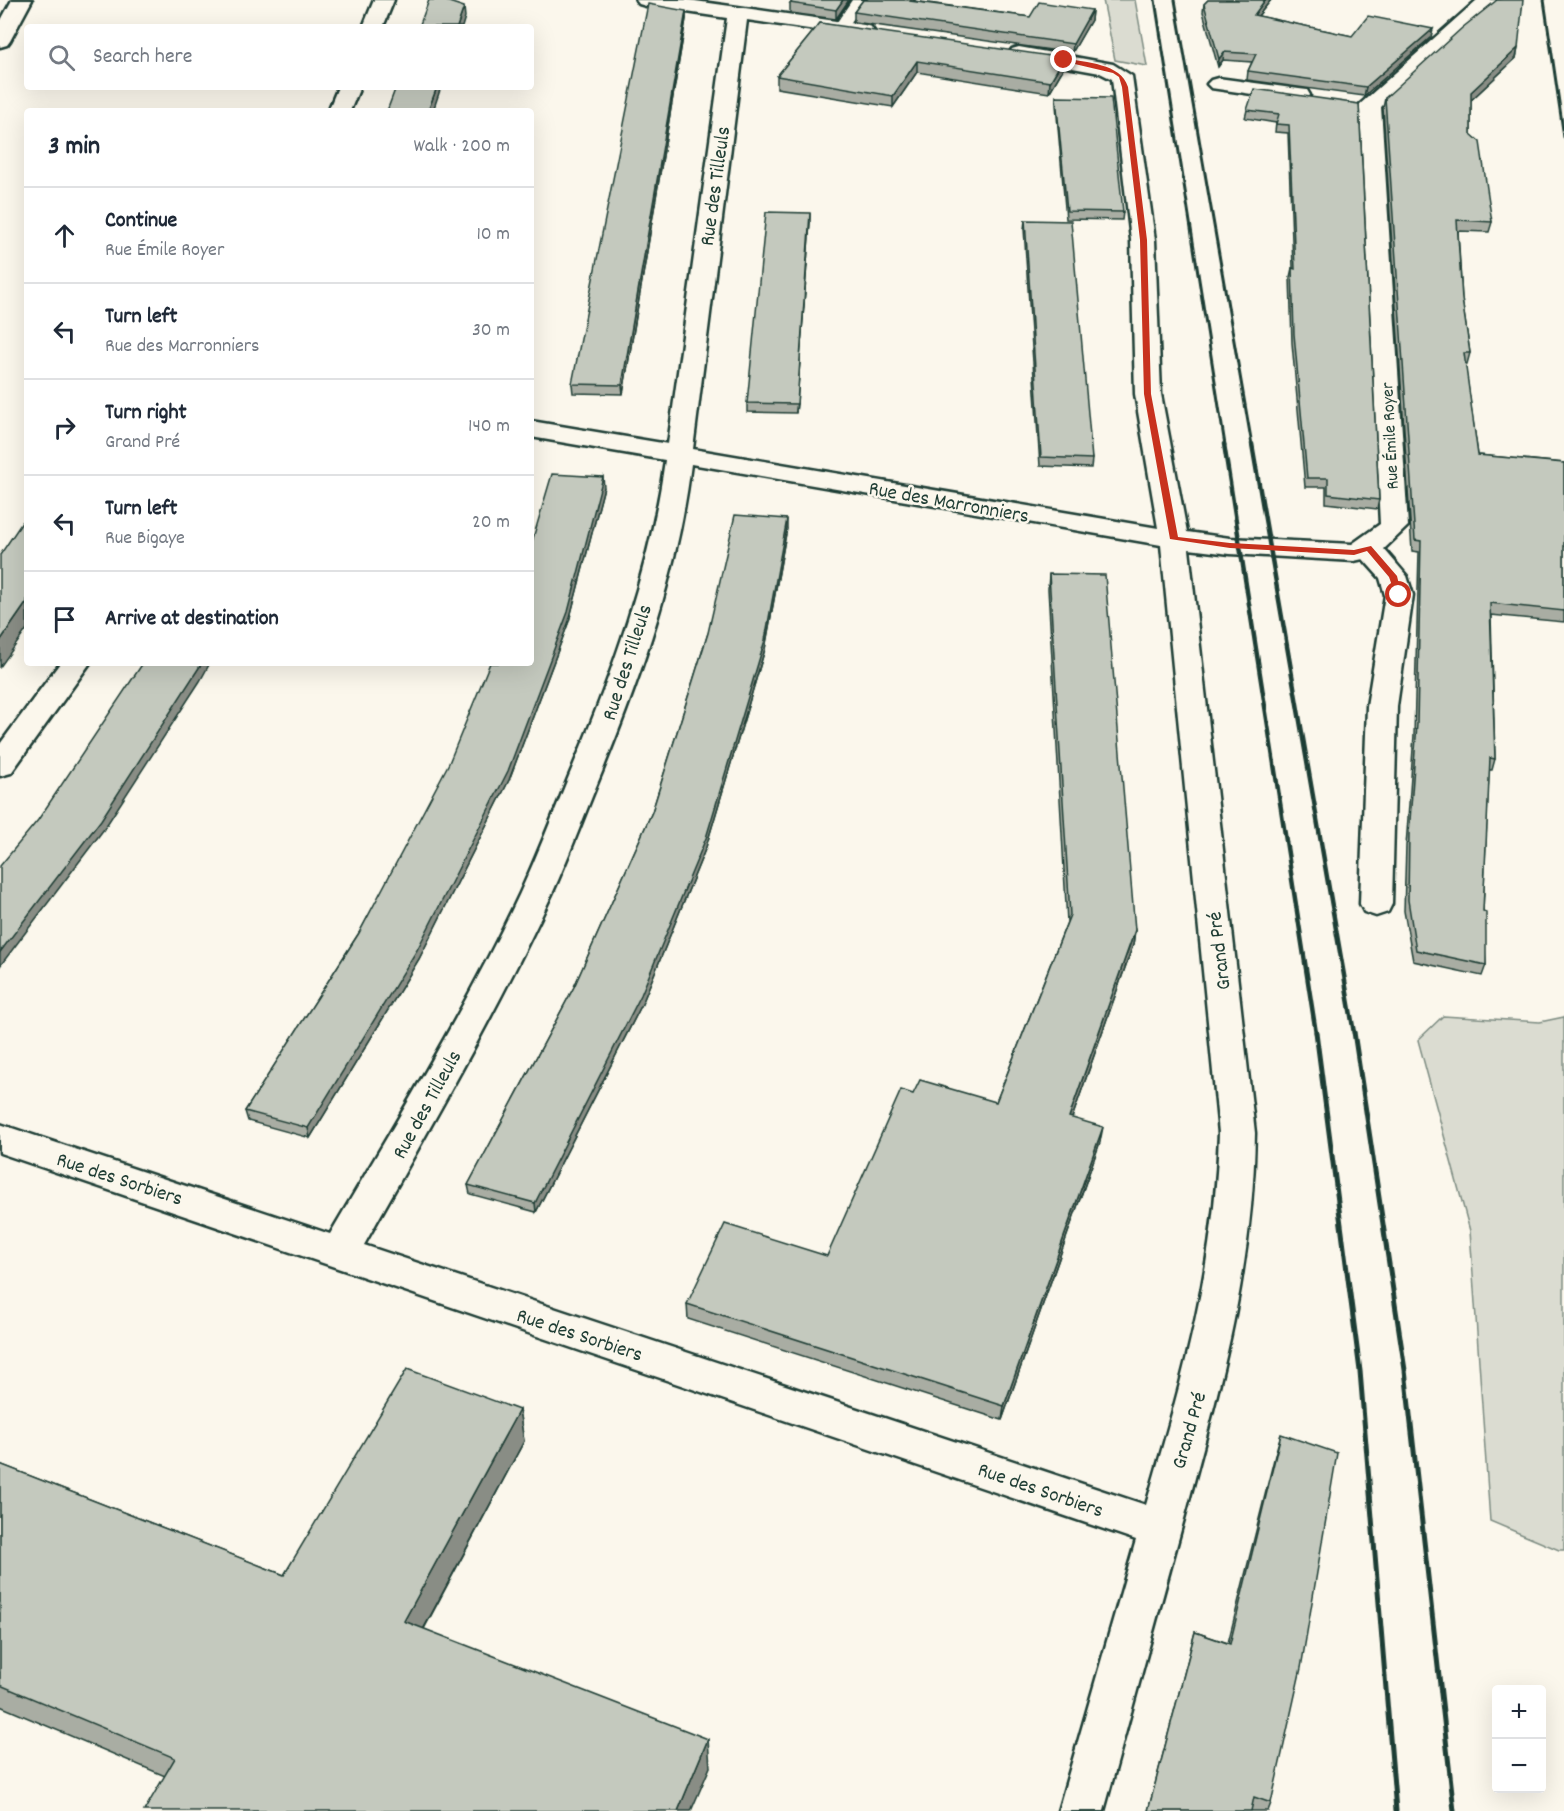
<!DOCTYPE html>
<html lang="en">
<head>
<meta charset="utf-8">
<style>
	body { margin:0; font-family:Dekko,sans-serif; background:#f2f2f3; color:#1f2937 }
	.controls { position:absolute; right:18px; bottom:18px; display:grid; overflow:hidden; border-radius:6px; box-shadow:0 6px 24px #0002 }
	.controls button { width:54px; height:54px; display:grid; place-items:center; padding:0; border:0; border-bottom:2px solid #e0e1e3; background:#fff; color:#1f2937; font:30px sans-serif }
	.stop { position:absolute; width:18px; height:18px; margin:-14px; border:4px solid #c8321e; border-radius:50%; background:#fff }
	.stop.end { background:#c8321e; border-color:#fff; box-shadow:0 2px 6px #0008 }
	.list { margin:0; padding:0; list-style:none }
	h2 { display:flex; justify-content:space-between; align-items:center; height:78px; margin:0; padding:0 24px; font-size:26px }
	h2 small { font-size:20px; font-weight:400; color:#747a83 }
	.list li { display:grid; grid-template-columns:39px 1fr auto; gap:18px; align-items:center; box-sizing:border-box; height:96px; padding:0 24px; border-top:2px solid #e0e1e3 }
	.list b { display:block; font-size:22px; white-space:nowrap }
	.list p { margin:0; font-size:20px; white-space:nowrap; color:#747a83 }
	.list em { font-size:20px; font-style:normal; color:#747a83 }
	.icon { flex:none; width:33px; height:33px; fill:none; stroke:currentColor; stroke-width:2; stroke-linecap:round; stroke-linejoin:round }
	.map { position:relative; flex:none; width:1564px; height:1811px; overflow:hidden }
	.search { position:absolute; background:#fff; box-shadow:0 6px 24px #0002; left:24px; top:24px; width:510px; height:66px; display:flex; align-items:center; gap:15px; box-sizing:border-box; padding:0 21px; border-radius:6px; color:#747a83; font-size:22px }
	.panel { position:absolute; background:#fff; box-shadow:0 6px 24px #0002; left:24px; top:108px; width:510px; height:558px; border-radius:6px }
	.map>svg:first-child { display:block }
</style>
</head>
<body>
<div class="map">
<svg width="1564" height="1811" viewBox="0 0 1564 1811">
	<rect width="100%" height="100%" fill="#fbf7ec"/>
	<filter id="ink" filterUnits="userSpaceOnUse"><feTurbulence type="fractalNoise" baseFrequency=".0167" numOctaves="2"/><feDisplacementMap in="SourceGraphic" scale="12" xChannelSelector="R" yChannelSelector="G"/><feConvolveMatrix kernelMatrix="1 2 1 2 8 2 1 2 1" color-interpolation-filters="sRGB"/></filter>
	<g filter="url(#ink)">
		<g fill="#dbdcd1" stroke="#7d8c82" stroke-width="1.5">
			<path d="M1103 0H1135L1147 66 1115 60Z"/>
			<path d="M1443 1016 1540 1022 1564 1017V1550H1559L1490 1521 1470 1231 1418 1040Z"/>
		</g>
		<g fill="none" stroke-linecap="round" stroke-linejoin="round">
			<g stroke="#1f3d34" stroke-width="5">
				<path id="lane" d="M852 0H866L845 31H835L833 28Z"/>
			</g>
			<g stroke="#1f3d34" stroke-width="5">
				<g id="street">
					<path d="M12 0H32L10 41 7 45 0 47V22Z"/>
					<path d="M374 0H394L383 27H363Z"/>
					<path d="M636 0H688L864 25 871 27 874 31 871 35 864 37 747 20 693 449 1158 528 1135 394 1131 240 1112 79 1100 73 1012 57 1009 53 1012 49 1019 47 1113 64 1132 76 1155 240 1161 394 1187 532 1230 538 1352 544 1380 524 1359 105 1477 0H1499L1381 107 1408 526 1384 549 1407 576 1413 595 1397 706 1392 904 1388 912 1376 916 1364 912 1360 904 1367 706 1385 595 1380 578 1363 559 1354 561 1230 554 1189 549 1255 1133C1253 1269 1222 1378 1187 1508 1159 1609 1132 1710 1104 1811H1058L1136 1540 0 1153V1124L330 1234C396 1122 465 1010 520 893 538 854 553 815 569 776 612 675 650 569 665 460L531 437V421L668 444 727 18 646 6 639 4ZM691 464 1161 545 1219 1133C1215 1268 1183 1377 1146 1505L364 1245C429 1129 496 1014 552 894 570 854 585 813 602 772 642 674 678 570 691 464Z"/>
					<path d="M1218 78 1299 89 1307 90 1310 95 1307 100 1299 101 1211 88 1207 84 1211 80Z"/>
					<path d="M338 87H360L350 111H328Z"/>
					<path d="M60 663H90L11 773 0 776V744Z"/>
				</g>
			</g>
			<use href="#lane" fill="#fbf7ec" fill-rule="evenodd"/>
			<use href="#street" fill="#fbf7ec" fill-rule="evenodd"/>
			<g stroke="#1f3d34" stroke-width="3">
				<path d="M1155 0 1225 445"/>
				<path d="M1175 0 1252 445"/>
				<path d="M1544 0 1564 137"/>
			</g>
			<g stroke="#1f3d34" stroke-width="4.5">
				<path d="M1224 444 1316 1033"/>
				<path d="M1252 444 1354 1033"/>
			</g>
			<g stroke="#1f3d34" stroke-width="5">
				<path d="M1316 1032 1360 1371 1396 1811"/>
				<path d="M1354 1032 1405 1370 1454 1811"/>
			</g>
		</g>
		<g fill="#a9ada3" stroke="#1f3d34" stroke-width="1.5">
			<path d="M793 0H849L836 19 790 13V3Z"/>
			<path d="M863 0H915L914 1 1030 17 1092 10 1091 20 1072 53 854 22V12Z"/>
			<path d="M1208 0H1271L1258 16 1352 36 1431 37 1364 96 1247 80 1248 71 1252 62 1223 60 1218 67 1203 12 1204 4Z"/>
			<path d="M686 11V19L623 394 573 393 572 384Z"/>
			<path d="M820 23 1063 69 1049 93 917 72 893 107 777 88V76Z"/>
			<path d="M1518 48 1516 58 1471 100V134L1492 222 1489 232 1458 231 1462 299 1470 353 1467 364H1465L1478 455 1564 463V622L1491 615 1495 759 1492 770H1489L1483 911 1486 965 1482 976 1413 961 1404 911 1406 846 1414 735 1419 552 1412 551 1383 108 1385 98Z"/>
			<path d="M1056 97 1123 212 1122 220 1066 219 1056 105Z"/>
			<path d="M1359 104 1379 500 1377 509 1326 503V487H1305L1292 343 1290 277 1292 268H1293L1288 133 1275 132 1276 123 1245 118 1247 110Z"/>
			<path d="M1025 220 1092 459 1091 468 1040 466 1024 229Z"/>
			<path d="M810 222 796 413 747 412V403Z"/>
			<path d="M604 487 569 621 509 780 419 959 310 1138 248 1121 245 1111 359 933Z"/>
			<path d="M787 528 765 649 706 847 642 1004 536 1212 470 1194 468 1185 574 987 652 812 708 633Z"/>
			<path d="M1049 574 1135 930 1133 945 1072 1118 1100 1142 1002 1420 688 1319 687 1304 827 1256 913 1094 996 1102 1067 922 1048 589Z"/>
			<path d="M519 1410 524 1441 424 1629 710 1767 165 1776 0 1706V1464L284 1575Z"/>
			<path d="M1281 1434 1271 1803 1268 1811H1148L1195 1632 1228 1643 1276 1451Z"/>
		</g>
		<g fill="#898d85" stroke="#1f3d34" stroke-width="1.5">
			<path d="M843 0H849L836 19V10Z"/>
			<path d="M1265 0H1271L1252 23 1254 15Z"/>
			<path d="M464 7 465 17 462 27H457Z"/>
			<path d="M1092 10 1091 20 1072 53 1073 44Z"/>
			<path d="M686 11V19L623 394 622 385Z"/>
			<path d="M1433 29 1431 37 1364 96 1366 87Z"/>
			<path d="M1518 48 1516 58 1469 102 1471 92Z"/>
			<path d="M1224 52 1223 60 1218 67 1219 59Z"/>
			<path d="M1064 58 1063 69 1049 93 1050 82Z"/>
			<path d="M917 61V72L893 107V96Z"/>
			<path d="M437 87H441L433 111H428Z"/>
			<path d="M810 213V222L796 413 797 404Z"/>
			<path d="M603 477 604 487 569 621 509 780 419 959 310 1138 308 1128Z"/>
			<path d="M787 519V528L765 649 706 847 642 1004 536 1212 535 1203Z"/>
			<path d="M27 602V629L0 667V641Z"/>
			<path d="M202 663H210L200 681 104 829 0 966V952Z"/>
			<path d="M1135 930 1133 945 1067 1132 1069 1117Z"/>
			<path d="M1103 1127 1100 1142 1002 1420 1004 1406Z"/>
			<path d="M519 1410 524 1441 412 1650 404 1621Z"/>
			<path d="M708 1739 710 1767 691 1811H678Z"/>
		</g>
		<g fill="#c4c9be" stroke="#1f3d34" stroke-width="1.5">
			<path d="M429 0H443L464 7 457 27H419Z"/>
			<path d="M793 0H843L836 10 790 3Z"/>
			<path d="M863 0H910V1L1030 17 1039 2 1092 10 1073 44 854 12Z"/>
			<path d="M1208 0H1265L1254 15 1352 36 1368 16 1433 29 1366 87 1248 71 1256 54 1224 52 1219 59 1204 4Z"/>
			<path d="M1497 0H1523L1518 48 1471 92V134L1480 142 1492 222 1457 220 1462 299 1470 353H1464L1478 455 1564 463V611L1490 603 1495 759 1490 758 1483 911 1486 912V965L1416 950 1408 900 1409 834 1417 724 1421 541 1415 540 1385 98 1462 28Z"/>
			<path d="M648 4 686 11 622 385 572 384Z"/>
			<path d="M820 23 1064 58 1050 82 917 61 893 96 777 76Z"/>
			<path d="M396 87H437L428 111H387Z"/>
			<path d="M1254 89 1359 104 1379 500 1328 494V478H1307L1294 334 1292 268 1295 269 1289 125 1276 124 1279 114 1247 110Z"/>
			<path d="M1056 97 1111 98 1123 212 1067 211Z"/>
			<path d="M766 212 810 213 797 404 747 403Z"/>
			<path d="M1025 220 1071 221 1092 459 1041 457Z"/>
			<path d="M552 474 603 477 568 612 508 771 417 950 308 1128 245 1111 359 933 449 763 490 663H531V545Z"/>
			<path d="M27 515V602L0 641V555Z"/>
			<path d="M735 515 787 519 765 640 706 838 641 995 535 1203 468 1185 574 987 652 812 708 633Z"/>
			<path d="M1049 574 1105 575 1135 930 1069 1117 1103 1127 1004 1406 687 1304 725 1224 827 1256 901 1090 913 1094 920 1080 996 1102 1070 915Z"/>
			<path d="M143 663H202L101 820 0 952V866L38 820Z"/>
			<path d="M407 1369 519 1410 404 1621 708 1739 678 1811H144L175 1758 0 1685V1464L284 1575Z"/>
			<path d="M1281 1434 1337 1453 1301 1668 1271 1803 1254 1797 1251 1811H1148L1195 1632 1230 1644Z"/>
		</g>
	</g>
	<path fill="#c8321e" d="M1064 58C1086 63 1121 63 1128 87L1147 240 1151 394 1178 537 1230 543 1354 550 1371 546 1397 576 1402 597H1396L1389 577 1367 551 1354 555 1230 548 1170 539 1144 394 1140 240 1122 87 1119 77 1113 73 1062 61Z"/>
	<g text-anchor="middle" stroke-width="5" stroke-linejoin="round" paint-order="stroke">
		<g font-size="18" fill="#1f3d34" stroke="#fbf7ec">
			<text transform="translate(1389 436) rotate(-93)" y="6">Rue Émile Royer</text>
		</g>
		<g font-size="21" fill="#1f3d34" stroke="#fbf7ec">
			<text transform="translate(714 186) rotate(-82)" y="7">Rue des Tilleuls</text>
			<text transform="translate(949 501) rotate(10)" y="7">Rue des Marronniers</text>
			<text transform="translate(626 662) rotate(-72)" y="7">Rue des Tilleuls</text>
			<text transform="translate(1218 951) rotate(-97)" y="7">Grand Pré</text>
			<text transform="translate(426 1104) rotate(-61)" y="7">Rue des Tilleuls</text>
			<text transform="translate(120 1178) rotate(18)" y="7">Rue des Sorbiers</text>
			<text transform="translate(580 1334) rotate(18)" y="7">Rue des Sorbiers</text>
			<text transform="translate(1188 1430) rotate(-74)" y="7">Grand Pré</text>
			<text transform="translate(1041 1489) rotate(19)" y="7">Rue des Sorbiers</text>
		</g>
	</g>
</svg>
<div class="controls">
<button>+</button>
<button>−</button>
</div>
<div class="stop" style="left:1399px;top:595px"></div>
<div class="stop end" style="left:1064px;top:60px"></div>
<div class="search"><svg class="icon" aria-label="search" viewBox="0 0 24 24"><circle cx="10" cy="10" r="6"/><path d="M15 15l6 6"/></svg>Search here</div>
<section class="panel">
<h2>3 min<small>Walk · 200 m</small></h2>
<ul class="list">
<li><svg class="icon" aria-label="ahead" viewBox="0 0 24 24"><path d="M12 20V5M6 11l6-6 6 6"/></svg><div><b>Continue</b><p>Rue Émile Royer</p></div><em>10 m</em></li>
<li><svg class="icon" aria-label="left" viewBox="0 0 24 24"><path d="M17 20v-9H6M10 6l-5 5 5 5"/></svg><div><b>Turn left</b><p>Rue des Marronniers</p></div><em>30 m</em></li>
<li><svg class="icon" aria-label="right" viewBox="0 0 24 24"><path d="M7 20v-9h11M14 6l5 5-5 5"/></svg><div><b>Turn right</b><p>Grand Pré</p></div><em>140 m</em></li>
<li><svg class="icon" aria-label="left" viewBox="0 0 24 24"><path d="M17 20v-9H6M10 6l-5 5 5 5"/></svg><div><b>Turn left</b><p>Rue Bigaye</p></div><em>20 m</em></li>
<li><svg class="icon" aria-label="arrive" viewBox="0 0 24 24"><path d="M6 21V4h12l-3 4 3 4H6"/></svg><div><b>Arrive at destination</b></div></li>
</ul>
</section>
</div>
</body>
</html>
